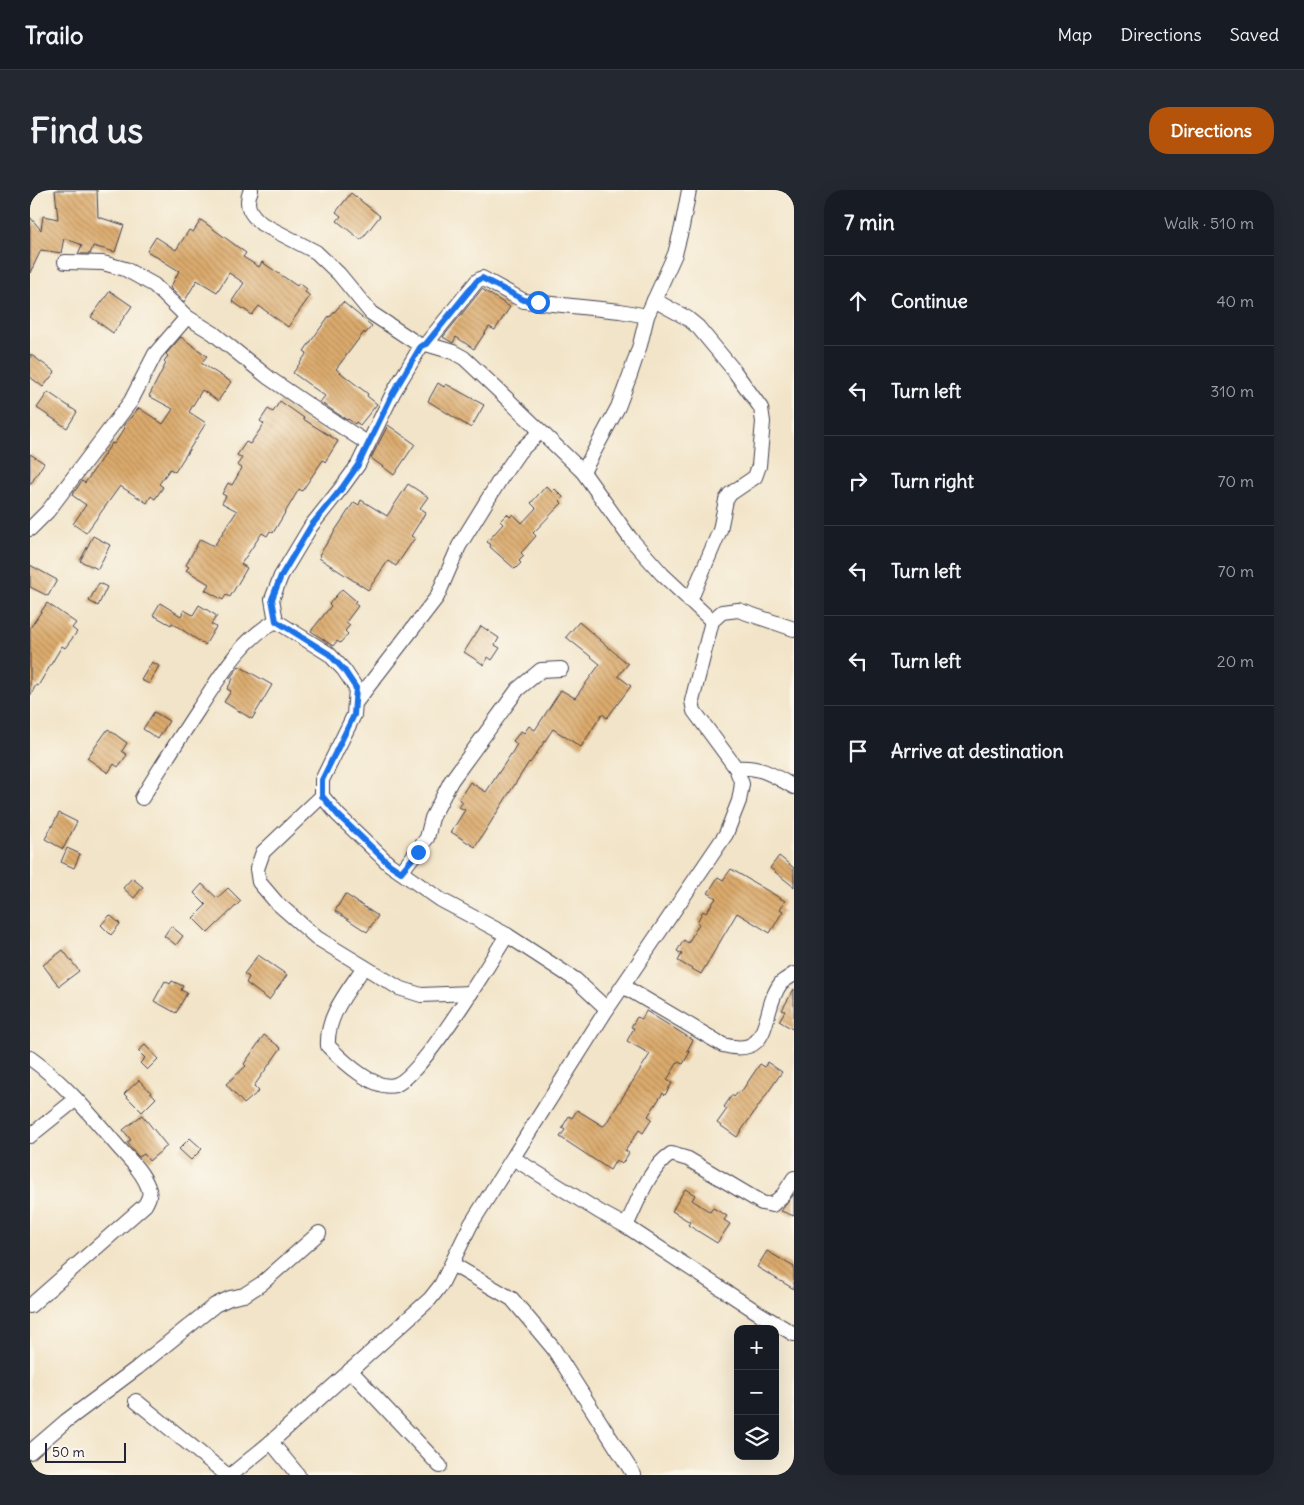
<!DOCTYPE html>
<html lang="en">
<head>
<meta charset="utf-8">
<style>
	body { margin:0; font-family:Delius,sans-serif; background:#242831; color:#f1f3f6 }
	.controls { position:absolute; right:15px; bottom:15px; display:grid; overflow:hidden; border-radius:10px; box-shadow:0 5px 20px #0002 }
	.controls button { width:45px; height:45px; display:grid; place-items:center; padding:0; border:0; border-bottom:1px solid #363941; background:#171b24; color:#f1f3f6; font:25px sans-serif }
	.scale { position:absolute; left:15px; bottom:12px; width:81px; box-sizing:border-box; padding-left:5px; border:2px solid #22223b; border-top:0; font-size:14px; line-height:18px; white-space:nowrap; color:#22223b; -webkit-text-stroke:4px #fbf7ec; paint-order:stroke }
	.stop { position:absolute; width:15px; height:15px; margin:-11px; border:4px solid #1a73e8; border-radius:50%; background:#fff }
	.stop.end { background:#1a73e8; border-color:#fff; box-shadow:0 1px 5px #0008 }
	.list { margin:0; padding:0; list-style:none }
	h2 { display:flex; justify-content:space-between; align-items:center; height:65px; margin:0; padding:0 20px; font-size:21px }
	h2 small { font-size:16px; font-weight:400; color:#9ea1a6 }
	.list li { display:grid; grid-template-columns:32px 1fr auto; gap:15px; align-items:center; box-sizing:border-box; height:90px; padding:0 20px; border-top:1px solid #363941 }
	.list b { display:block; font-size:19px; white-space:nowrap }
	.list em { font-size:16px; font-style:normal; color:#9ea1a6 }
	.icon { flex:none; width:28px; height:28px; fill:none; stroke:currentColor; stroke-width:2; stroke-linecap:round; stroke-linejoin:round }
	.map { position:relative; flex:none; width:764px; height:1285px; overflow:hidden; border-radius:20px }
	header { display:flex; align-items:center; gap:30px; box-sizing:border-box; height:70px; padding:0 25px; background:#171b24; border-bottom:1px solid #363941 }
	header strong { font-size:24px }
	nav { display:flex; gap:28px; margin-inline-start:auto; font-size:18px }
	.intro { display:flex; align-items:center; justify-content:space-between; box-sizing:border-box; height:120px; padding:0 30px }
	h1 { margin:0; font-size:35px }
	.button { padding:12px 22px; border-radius:20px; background:#b45309; color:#fff; font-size:18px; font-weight:700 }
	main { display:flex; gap:30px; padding:0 30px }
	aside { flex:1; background:#171b24; border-radius:20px; box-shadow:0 5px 20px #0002 }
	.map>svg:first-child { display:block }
</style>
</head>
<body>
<header>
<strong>Trailo</strong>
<nav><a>Map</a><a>Directions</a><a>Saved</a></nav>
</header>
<div class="intro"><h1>Find us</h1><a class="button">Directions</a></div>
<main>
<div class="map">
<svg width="764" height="1285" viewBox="0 0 764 1285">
	<defs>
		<pattern id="building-back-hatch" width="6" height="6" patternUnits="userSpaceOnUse" patternTransform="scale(1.25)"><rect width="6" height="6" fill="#dcab6d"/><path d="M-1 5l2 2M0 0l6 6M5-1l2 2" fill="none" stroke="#b28b5b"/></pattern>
	</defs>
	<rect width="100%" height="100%" fill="#fbf7ec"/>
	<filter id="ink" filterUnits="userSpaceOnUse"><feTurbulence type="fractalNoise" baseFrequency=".02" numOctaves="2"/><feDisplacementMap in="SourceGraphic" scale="10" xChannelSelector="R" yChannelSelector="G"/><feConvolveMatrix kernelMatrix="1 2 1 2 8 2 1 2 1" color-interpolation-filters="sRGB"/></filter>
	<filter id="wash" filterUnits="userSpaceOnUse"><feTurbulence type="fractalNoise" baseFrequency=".0096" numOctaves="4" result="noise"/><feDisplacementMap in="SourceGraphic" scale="20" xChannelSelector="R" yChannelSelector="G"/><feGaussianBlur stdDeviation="1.12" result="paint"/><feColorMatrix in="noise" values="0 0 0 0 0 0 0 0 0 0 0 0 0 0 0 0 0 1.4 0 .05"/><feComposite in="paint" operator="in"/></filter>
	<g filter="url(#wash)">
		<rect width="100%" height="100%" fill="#f2e4c8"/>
		<g id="blocks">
			<g fill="url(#building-back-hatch)">
				<path d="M25 0H67L68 27 94 35 85 62 63 56 60 64H48L52 55 34 48 31 63 11 60 0 83V27L11 40 13 26 28 29Z"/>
				<path d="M321 3 350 26 331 50 307 31 311 26 306 22Z"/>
				<path d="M171 30 216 63 213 67 229 77 232 72 267 96 269 93 277 99 275 102 280 106 258 137 229 116 222 125 202 111 214 93 199 83 187 102 167 90 154 112 140 98 149 81 117 61 126 47 146 60 159 40 163 42Z"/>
				<path d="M452 99 480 117 465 140 459 137 444 159 426 147 423 153 413 147Z"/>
				<path d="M80 101 102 116 83 143 61 127Z"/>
				<path d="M313 112 342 136 335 144 334 142 306 179 338 204 337 206 347 214 330 235 326 232 325 234 318 229 317 230 290 212 295 206 263 183 277 163 274 161 299 126 300 127Z"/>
				<path d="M151 147 177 166 171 173 201 192 188 211 172 200 159 222 176 233 145 282 140 279 129 294 133 297 125 309 121 306 117 313 90 296 56 343 43 334 56 315 42 305 52 291 55 293 82 253 84 254 95 238 93 236 109 218 133 234 143 219 119 206 136 173 134 171 138 166 136 164Z"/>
				<path d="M0 164 25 182 13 197 0 187Z"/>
				<path d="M408 193 414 197 416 194 454 215 441 238 398 211Z"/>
				<path d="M18 202 47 222 37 238 7 218Z"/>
				<path d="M250 211 274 228 273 229 308 251 295 272 293 270 272 301 269 299 243 343 240 341 237 346 232 343 211 374 217 378 200 407 196 405 193 410 175 400 179 394 156 380 159 377 156 375 170 349 184 356 207 321 192 313 196 306 192 304 198 293 202 295 212 278 207 275 212 268 207 265 216 252 220 254 234 234 230 231 238 219 243 222Z"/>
				<path d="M358 235 385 254 364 285 341 268Z"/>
				<path d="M0 264 14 273 0 295Z"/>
				<path d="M378 294 398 307 390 318 396 322 381 346 385 348 366 376 358 371 338 400 289 368 291 366 289 365 324 312 329 315 331 310 357 326Z"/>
				<path d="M516 296 522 302 525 299 533 307 530 311 532 313 503 343 506 346 491 363 494 366 489 371 491 373 485 379 460 357 461 355 457 352 473 334 470 331 477 324 480 327 483 324 492 333 506 318 501 313Z"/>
				<path d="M63 346 80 355 68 379 50 371Z"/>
				<path d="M0 375 27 390 18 406 0 397Z"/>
				<path d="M69 393 77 397 68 416 59 411Z"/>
				<path d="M312 399 326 411 324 413 328 416 316 432 320 435 315 441 318 444 310 453 307 451 303 456 281 441 301 416 299 414Z"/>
				<path d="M17 413 46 433 42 438 47 442 35 458 32 456 8 496 6 495 0 506V438Z"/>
				<path d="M130 413 151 426 154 420 163 425 169 415 187 426 181 434 186 437 175 455 142 433 141 435 123 425Z"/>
				<path d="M549 432 598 474 588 486 601 496 577 528 572 524 551 557 523 539 500 573 499 572 445 657 421 642 435 620 429 617 433 612 429 609 440 592 456 602 483 561 487 554 483 551 491 541 494 543 499 536 505 540 531 500 545 508 570 474 536 447Z"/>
				<path d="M451 436 469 448 465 455 470 458 462 470 458 467 454 475 434 462Z"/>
				<path d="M122 472 129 476 119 494 111 490Z"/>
				<path d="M209 476 242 495 222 529 194 512 201 501 197 499 203 489 200 488Z"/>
				<path d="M124 522 139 531 128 549 113 539Z"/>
				<path d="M78 539 97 553 92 561 97 565 88 577 84 574 78 583 57 568Z"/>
				<path d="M29 623 47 632 33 659 15 649Z"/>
				<path d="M37 658 50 664 44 678 31 672Z"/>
				<path d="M749 666 764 678V697L740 678Z"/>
				<path d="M701 679 755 711 750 719 753 721 740 743 707 723 671 784 648 771 652 764 647 761 654 750 658 753 669 734 667 732 673 721 676 723 686 708 678 703 688 687 693 690Z"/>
				<path d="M102 688 113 697 104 708 93 698Z"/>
				<path d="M172 694 187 708 198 698 211 711 178 743 163 728 176 715 164 703Z"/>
				<path d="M315 704 348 726 337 742 305 721Z"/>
				<path d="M80 725 90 734 81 745 71 735Z"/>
				<path d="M141 736 153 746 146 755 134 746Z"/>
				<path d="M33 760 49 781 29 796 13 775Z"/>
				<path d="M228 765 257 785 239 810 216 793 219 787 214 784Z"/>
				<path d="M135 791 140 794 142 791 153 796 151 800 157 803 146 823 124 811Z"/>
				<path d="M764 799V840L749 831 755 821 752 820Z"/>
				<path d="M616 821 663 850 657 861 660 862 653 874 648 872 637 890 642 893 635 905 633 903 618 926 622 929 613 943 609 940 595 961 599 963 592 974 586 970 580 980 530 947 535 940 532 938 539 926 542 928 547 920 573 936 575 935 620 864 597 851 604 838 601 837 607 827 612 829Z"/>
				<path d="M234 845 251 858 224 896 229 901 214 914 196 894 216 876 214 874Z"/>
				<path d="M115 855 128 869 117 880 110 873 115 868 108 861Z"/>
				<path d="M737 872 752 882 707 947 687 933 697 919 694 917 702 905 704 907 709 901 711 902 730 874 735 877Z"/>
				<path d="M109 890 126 908 112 922 94 904Z"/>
				<path d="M112 925 137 956 119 971 114 964 109 967 106 964 97 952 101 950 93 940Z"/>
				<path d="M160 948 172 959 161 970 149 959Z"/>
				<path d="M655 999 665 1005 662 1010 680 1022 683 1018 697 1026 694 1030 700 1034 687 1053 658 1035 660 1032 642 1021Z"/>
				<path d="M764 1004V1026L751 1021Z"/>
				<path d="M737 1061 764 1077V1099L727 1077Z"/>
			</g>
		</g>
	</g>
	<g filter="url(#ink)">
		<use href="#blocks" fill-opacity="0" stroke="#413f50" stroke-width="1"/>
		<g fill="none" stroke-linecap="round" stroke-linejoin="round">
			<g stroke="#413f50" stroke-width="16">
				<g id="street">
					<path d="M221 0C214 15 220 24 232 34L286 62 309 84 341 123 391 156 396 154 423 162 434 168 470 202 553 282 600 348 632 384 682 431"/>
					<path d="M35 72 73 73 95 79 124 95 157 127 183 143 239 188 289 222 337 253"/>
					<path d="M624 110 657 128 668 137 702 178 731 218 733 232 729 276 725 287 700 304 696 310 690 340 660 411"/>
					<path d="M396 154 447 91 452 88 494 111 590 121 617 126"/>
					<path d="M553 282 588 217 600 185 610 155 617 126 645 64 652 37 659 0"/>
					<path d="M0 339 18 321 101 211 125 164 157 127"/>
					<path d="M246 431 242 409 251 386 281 336 312 297 328 275 363 203 391 156"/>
					<path d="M326 512 407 407 429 356 471 288 489 262 510 242"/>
					<path d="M706 578C731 576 743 585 764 597"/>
					<path d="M292 606 233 662 227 679 229 692 246 712 287 748 369 798 391 805 441 803"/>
					<path d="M112 608C130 578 149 549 168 520 190 487 210 450 246 431L299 464 314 480 326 498 324 525 292 590V606L308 625 359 674 411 710 477 745 546 790 577 819"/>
					<path d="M371 682 397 648 402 628 421 591 488 499 511 480 531 479"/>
					<path d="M334 777C318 801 296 826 298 856 312 870 344 901 365 895 390 888 461 771 477 745"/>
					<path d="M593 796 693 855C745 869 730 820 751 793 754 790 760 787 764 784"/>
					<path d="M0 868C35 893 63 928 91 960 101 971 113 983 118 997 121 1004 119 1008 115 1015L0 1116"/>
					<path d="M0 946 45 910"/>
					<path d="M483 968 570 1022 596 1036 730 1124 764 1144"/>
					<path d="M596 1036C608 1012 618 979 641 964L658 969 732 1013 742 1015 753 1005 764 988"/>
					<path d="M422 1074 482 1109 523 1158 604 1285"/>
					<path d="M320 1180 410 1276"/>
					<path d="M106 1211 197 1285"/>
					<path d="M241 1252 268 1285"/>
					<path d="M0 1262 36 1231 107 1178 185 1115 200 1108 214 1105 231 1094 289 1043"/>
					<path d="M201 1285 241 1252 400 1109 411 1095 441 1034 577 819 696 644 709 611 712 594 706 578 664 521 662 511 682 431 692 422 708 420 764 439"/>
				</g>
			</g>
			<use href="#street" stroke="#fff" stroke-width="14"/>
		</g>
	</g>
	<g fill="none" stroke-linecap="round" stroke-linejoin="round" filter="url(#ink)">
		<path stroke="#1a73e8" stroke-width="6" d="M388 662 371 682 359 674 308 625 292 606V590L324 525 326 498 314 480 299 464 246 431 242 409 251 386 281 336 312 298 328 275 363 203 391 156 396 154 447 91 452 88 494 110 508 112"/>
	</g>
</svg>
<div class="controls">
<button>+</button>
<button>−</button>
<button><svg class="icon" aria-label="layers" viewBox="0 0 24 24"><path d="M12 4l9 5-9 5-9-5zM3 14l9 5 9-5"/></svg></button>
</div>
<div class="scale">50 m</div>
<div class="stop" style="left:508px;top:112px"></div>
<div class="stop end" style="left:388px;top:662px"></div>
</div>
<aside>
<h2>7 min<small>Walk · 510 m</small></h2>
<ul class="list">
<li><svg class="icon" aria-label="ahead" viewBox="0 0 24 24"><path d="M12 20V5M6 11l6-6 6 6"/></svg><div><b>Continue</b></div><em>40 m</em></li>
<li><svg class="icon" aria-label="left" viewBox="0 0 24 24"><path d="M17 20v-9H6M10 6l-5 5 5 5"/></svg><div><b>Turn left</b></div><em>310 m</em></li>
<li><svg class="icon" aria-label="right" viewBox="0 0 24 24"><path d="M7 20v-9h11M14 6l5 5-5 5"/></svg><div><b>Turn right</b></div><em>70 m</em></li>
<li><svg class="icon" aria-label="left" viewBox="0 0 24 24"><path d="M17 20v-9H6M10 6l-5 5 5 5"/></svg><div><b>Turn left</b></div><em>70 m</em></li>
<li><svg class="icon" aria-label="left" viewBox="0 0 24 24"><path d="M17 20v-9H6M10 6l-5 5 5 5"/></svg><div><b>Turn left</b></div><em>20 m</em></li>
<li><svg class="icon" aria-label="arrive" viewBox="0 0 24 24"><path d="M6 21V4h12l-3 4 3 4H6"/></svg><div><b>Arrive at destination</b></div></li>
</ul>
</aside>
</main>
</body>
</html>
